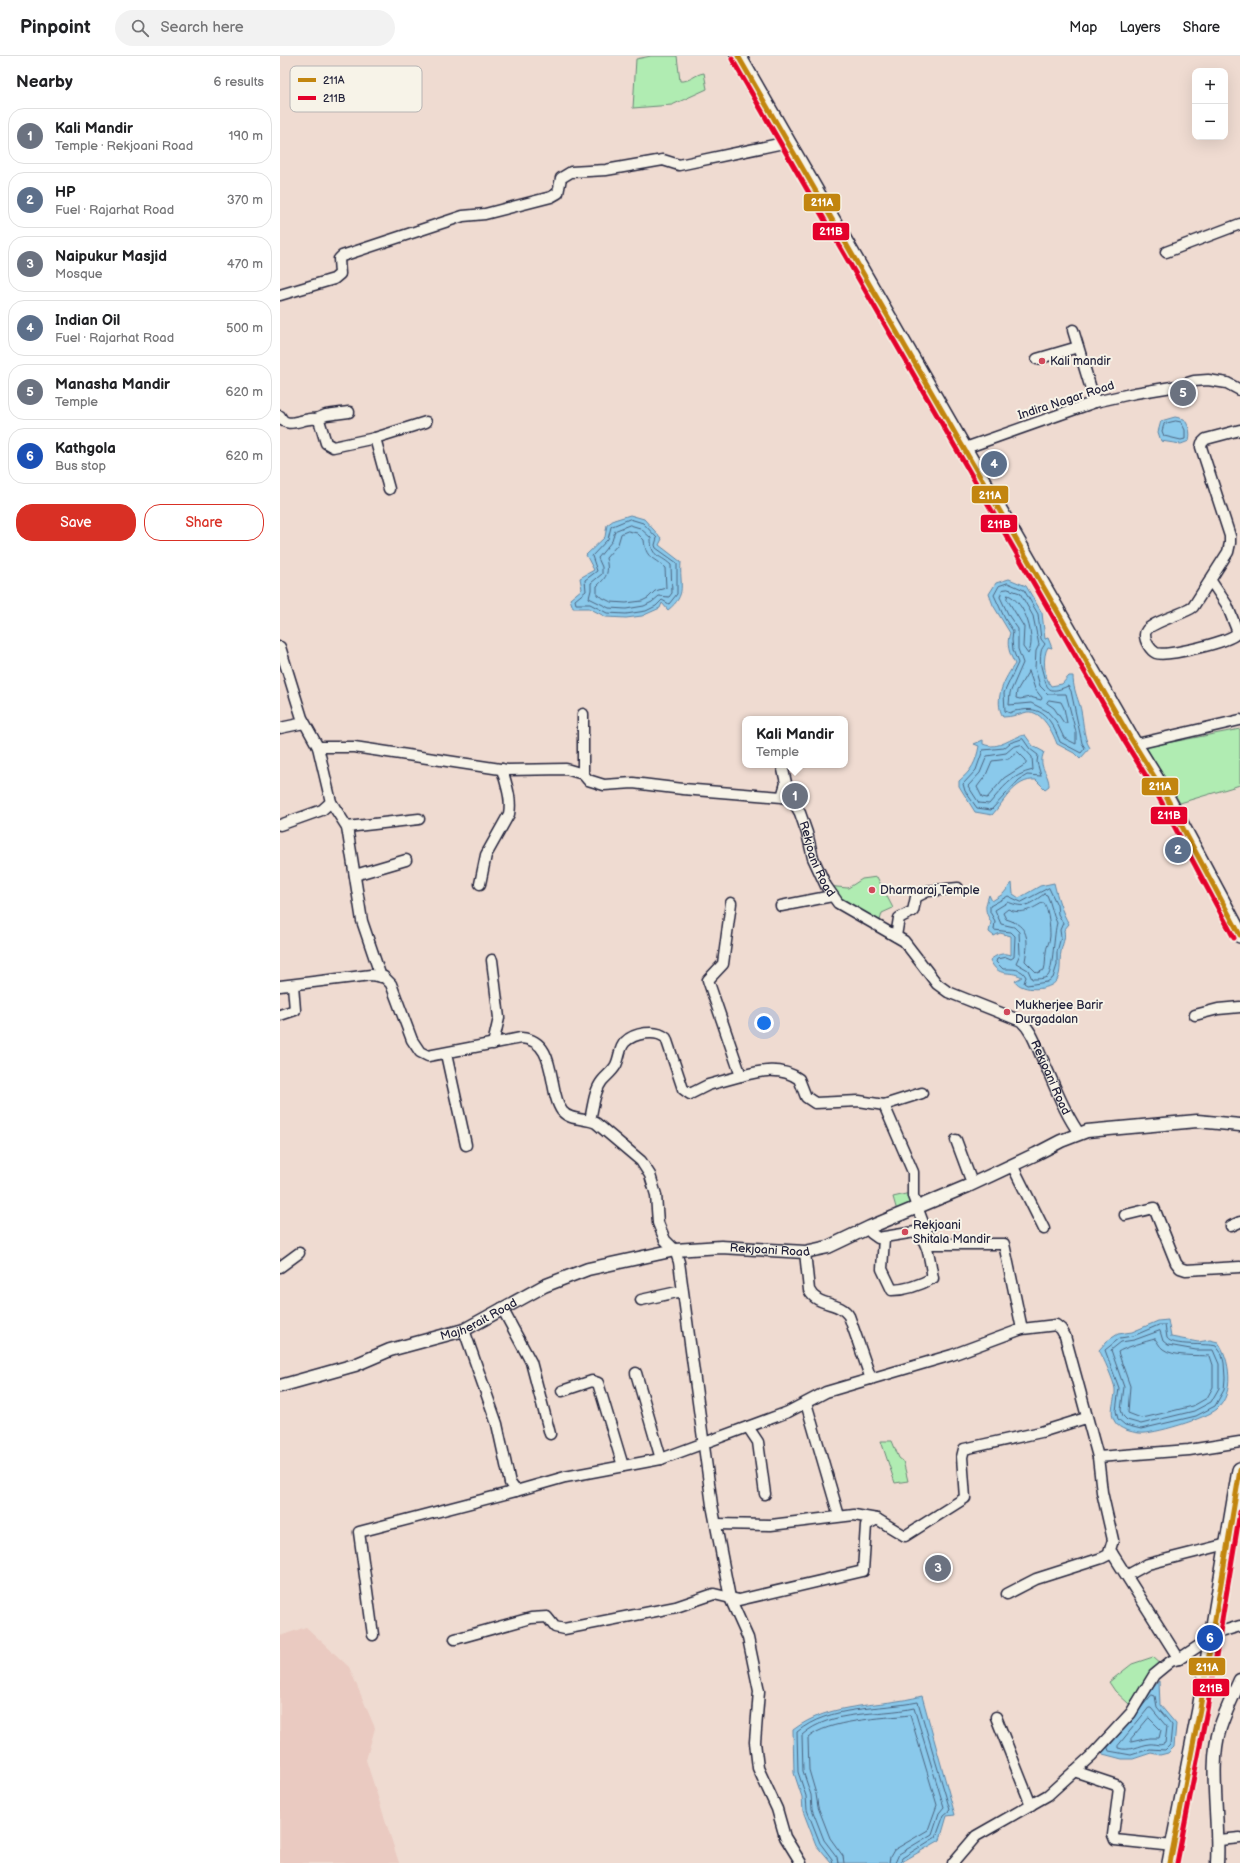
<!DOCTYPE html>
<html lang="en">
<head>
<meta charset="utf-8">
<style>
	body { margin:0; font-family:"Balsamiq Sans",sans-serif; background:#f2f2f2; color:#202124 }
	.controls { position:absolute; right:12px; top:12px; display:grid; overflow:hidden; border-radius:8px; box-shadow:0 4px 16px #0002 }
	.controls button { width:36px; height:36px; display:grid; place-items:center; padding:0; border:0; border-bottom:1px solid #e0e0e0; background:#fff; color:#202124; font:20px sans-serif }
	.you { position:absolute; left:484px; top:967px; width:14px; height:14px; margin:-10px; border:3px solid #fff; border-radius:50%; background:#1a73e8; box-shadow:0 0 0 6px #1a73e833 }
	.badge { display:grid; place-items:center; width:26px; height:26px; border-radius:50%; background:#d93025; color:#fff; font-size:13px; font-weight:700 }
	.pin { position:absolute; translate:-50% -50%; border:2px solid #fff; box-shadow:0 1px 4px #0006 }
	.popup { position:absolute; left:462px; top:660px; width:106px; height:52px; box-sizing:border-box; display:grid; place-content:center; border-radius:8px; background:#fff; filter:drop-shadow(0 1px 3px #0005); font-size:13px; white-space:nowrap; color:#757577 }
	.popup b { font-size:15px; color:#202124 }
	.popup::after { content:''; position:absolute; left:50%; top:100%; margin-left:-8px; border:8px solid transparent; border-top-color:#fff }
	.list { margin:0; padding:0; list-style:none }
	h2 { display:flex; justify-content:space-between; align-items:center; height:52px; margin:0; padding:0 16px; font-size:17px }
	h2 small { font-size:13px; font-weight:400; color:#757577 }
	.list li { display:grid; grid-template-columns:26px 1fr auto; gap:12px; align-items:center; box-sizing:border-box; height:56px; margin:0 8px 8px; padding:0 8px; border:1px solid #e0e0e0; border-radius:16px }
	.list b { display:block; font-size:15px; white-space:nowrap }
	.list p { margin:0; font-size:13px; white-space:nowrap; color:#757577 }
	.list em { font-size:13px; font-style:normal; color:#757577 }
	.actions { display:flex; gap:8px; padding:12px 16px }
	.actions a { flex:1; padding:9px 0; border:1px solid #d93025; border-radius:16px; text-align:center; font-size:14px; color:#d93025 }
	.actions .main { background:#d93025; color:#fff }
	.icon { flex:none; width:22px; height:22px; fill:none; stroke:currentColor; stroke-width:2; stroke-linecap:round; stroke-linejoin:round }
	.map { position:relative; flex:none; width:960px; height:1807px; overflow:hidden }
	header { display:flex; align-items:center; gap:24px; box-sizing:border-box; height:56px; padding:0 20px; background:#fff; border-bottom:1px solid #e0e0e0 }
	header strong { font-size:19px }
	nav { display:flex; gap:22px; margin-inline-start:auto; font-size:14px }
	.search { width:280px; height:36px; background:#f2f2f2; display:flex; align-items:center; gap:10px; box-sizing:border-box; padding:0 14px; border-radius:22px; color:#757577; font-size:15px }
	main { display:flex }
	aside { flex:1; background:#fff }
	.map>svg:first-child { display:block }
</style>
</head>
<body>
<header>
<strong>Pinpoint</strong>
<div class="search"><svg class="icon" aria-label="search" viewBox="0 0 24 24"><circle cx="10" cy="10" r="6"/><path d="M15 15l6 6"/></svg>Search here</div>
<nav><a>Map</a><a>Layers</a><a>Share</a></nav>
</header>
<main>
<aside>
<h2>Nearby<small>6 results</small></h2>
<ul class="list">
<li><span class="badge" style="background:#6b7280">1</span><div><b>Kali Mandir</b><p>Temple · Rekjoani Road</p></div><em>190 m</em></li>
<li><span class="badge" style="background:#5c6f8a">2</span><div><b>HP</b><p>Fuel · Rajarhat Road</p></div><em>370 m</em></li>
<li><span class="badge" style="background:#6b7280">3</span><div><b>Naipukur Masjid</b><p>Mosque</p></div><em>470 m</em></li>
<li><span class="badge" style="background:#5c6f8a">4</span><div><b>Indian Oil</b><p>Fuel · Rajarhat Road</p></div><em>500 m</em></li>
<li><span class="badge" style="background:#6b7280">5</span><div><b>Manasha Mandir</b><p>Temple</p></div><em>620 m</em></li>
<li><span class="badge" style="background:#1a4fb4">6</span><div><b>Kathgola</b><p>Bus stop</p></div><em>620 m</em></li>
</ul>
<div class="actions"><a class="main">Save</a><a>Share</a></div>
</aside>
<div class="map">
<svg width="960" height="1807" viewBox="0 0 960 1807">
	<rect width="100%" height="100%" fill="#efdbd1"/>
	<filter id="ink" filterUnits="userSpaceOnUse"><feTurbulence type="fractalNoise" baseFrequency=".025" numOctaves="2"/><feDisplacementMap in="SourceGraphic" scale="8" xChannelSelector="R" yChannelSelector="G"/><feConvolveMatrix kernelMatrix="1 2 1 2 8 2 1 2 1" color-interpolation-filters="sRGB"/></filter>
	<g filter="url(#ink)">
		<path fill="#eacac1" d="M26 1571 69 1611 95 1672 86 1704 119 1807H0V1580Z"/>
		<g fill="#b0ecb2" stroke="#698776">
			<path d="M371 0H397L400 25C410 26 415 18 424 17L427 33 392 49 353 52 356 3Z"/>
			<path d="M960 673V729L900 747 866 691Z"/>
			<path d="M597 821 613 852 602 857 598 872 558 847 546 830 568 832 582 823Z"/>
			<path d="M630 1137 633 1148 617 1155 613 1141Z"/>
			<path d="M601 1385H612L619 1402 623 1405 628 1425 615 1427Z"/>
			<path d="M873 1601 883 1610 869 1621 849 1648 835 1635 829 1626 852 1608Z"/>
		</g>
		<g fill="#8ac9eb" stroke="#6086a5">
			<path d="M895 361 904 363C909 370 911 376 909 385L901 388 881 385 878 376 881 365Z"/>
			<path d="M350 459 364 463 382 483 379 489 401 506C399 529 408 538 388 554L382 547 380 552 362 560 346 562 326 561 309 552H293L290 543 302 533 300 522 314 514 306 499 325 481 327 469 334 464Z"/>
			<path d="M729 523 746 530 762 557 765 583 768 582 772 592 768 591C762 600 764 622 771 630L782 628 789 620H793C793 630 796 638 799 647 804 661 802 680 810 692L800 703 794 697 777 688C773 677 762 654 747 656 739 658 732 661 723 661 713 643 725 622 735 608 729 597 726 588 730 577L713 549 709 538 716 527Z"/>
			<path d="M745 679 753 690 764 696C757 712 769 716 769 730L765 733 756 724C735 722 724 746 712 759L695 756 679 730V725C692 714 696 706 699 690L694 688 703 684V688C719 695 730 681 745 679Z"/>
			<path d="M732 827 733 838 739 842 760 830 774 827C777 840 782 857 789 868L784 874C786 883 782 888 781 896 779 905 782 915 777 924 770 935 742 936 735 925L742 921C728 913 719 923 710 904 716 899 723 896 731 899V880L720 877 714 880 709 876 711 866C704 854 705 851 709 839L712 845 723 838Z"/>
			<path d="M888 1264 891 1281 918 1286 930 1284 938 1286C950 1303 955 1337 937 1353 927 1362 872 1379 859 1377 851 1376 839 1373 835 1366 828 1355 836 1344 835 1333 834 1325 823 1301 819 1294L827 1285 838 1278 852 1276 878 1265Z"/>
			<path d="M879 1625 880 1649 896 1668 894 1691 888 1697 880 1699 871 1697 853 1703H842L819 1697Z"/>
			<path d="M642 1640 675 1759 667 1760 660 1784 620 1807H551L536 1789 523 1755 522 1741 514 1717 513 1674C551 1645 598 1652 642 1640Z"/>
		</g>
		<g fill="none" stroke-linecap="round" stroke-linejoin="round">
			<g stroke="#4c6581" stroke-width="1">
				<path d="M896 365 901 366 905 374V383L901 384 884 380 882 375 884 368Z"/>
				<path d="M350 463 363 467 377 482 375 489 376 492 397 507V538L389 548 382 544 376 550 366 555 346 558 327 557 310 548H296L295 544 306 535 305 524 317 515 312 500 328 483 331 471Z"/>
				<path d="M350 469 360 472 371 482C371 502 378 497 391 509L392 537 389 541 379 540 372 546 364 550 346 553 329 552 309 542 311 534V527L322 518V511L318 502 332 485 335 475Z"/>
				<path d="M348 475 357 477 364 484C366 503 372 500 385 512L386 532 375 535 368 542 362 545 346 547 331 546 317 539V530C328 520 329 516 326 502L338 488 341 478Z"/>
				<path d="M728 527 744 534 758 558 761 583 765 588C764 590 761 593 761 596 760 602 760 608 762 614 767 631 766 640 788 630L791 635 802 687 805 692 801 697 780 686C773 668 765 650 742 654 737 655 735 654 730 657L725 655 724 637 738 607 733 594 732 584 733 575 725 563 714 539 719 530Z"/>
				<path d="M728 533 740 537 753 560 759 589 756 595 755 612 760 630 768 638H786L796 676V688L784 682 776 665 767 655 751 647 729 649 730 637 743 607 738 593V573L729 560 720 541 722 534Z"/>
				<path d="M728 539C745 545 757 583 748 598L743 591 744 571 727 543Z"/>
				<path d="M749 615 755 633 762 642 761 644 750 641 740 643 736 642 737 635Z"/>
				<path d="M769 644 781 646 784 652 787 667H784L774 652 767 647Z"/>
				<path d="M743 683 750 693 758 699 757 706 761 720 747 719 739 724 711 754 697 752 685 735 683 728 696 714 703 694 724 692 730 687Z"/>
				<path d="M741 689 752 701 753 714C731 719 723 732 709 748L699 747 688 730 700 717 707 700 726 697 733 691Z"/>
				<path d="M738 696 746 704V708L724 722 707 742 702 741 697 731 706 719 712 705 728 703Z"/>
				<path d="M769 832 777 849 778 858 783 867 780 874 781 881 777 896V909L773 922 767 926 747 929 744 927 746 921C742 912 732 913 723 913L716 906 717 903 726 901 731 903 734 901 735 880 731 876 714 874 715 865 710 856V850L728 840 741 846Z"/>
				<path d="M764 838 767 839C772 849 772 858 777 867 774 876 773 914 768 920 765 923 757 923 752 923L748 914 736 907 740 898 739 876 734 871 721 868 715 854 728 846C745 853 749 849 764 838Z"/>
				<path d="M762 847H764C769 855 770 872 770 880 770 886 766 891 766 896 765 902 766 908 764 914L757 917 745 905C749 883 749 870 726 863L723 857 728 853C741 859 750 854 762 847Z"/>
				<path d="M879 1269H885C886 1273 886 1278 887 1282 892 1291 927 1287 936 1290L942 1298 944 1307 945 1322 944 1334 935 1350 916 1360 861 1373 845 1369 838 1363 836 1355 839 1332 825 1294 840 1282 853 1280Z"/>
				<path d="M880 1275 883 1285 888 1289 916 1294H933L939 1308V1332L931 1346 914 1355 861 1368 847 1364 843 1360 841 1354 844 1331 831 1294 841 1286 854 1284Z"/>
				<path d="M875 1283C878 1286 879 1290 883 1293 893 1301 917 1299 930 1300L933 1309V1331L927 1342 913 1350 867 1361 861 1362 848 1357 850 1330 838 1296C843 1292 867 1285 875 1283Z"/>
				<path d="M872 1639 875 1640 877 1651 892 1669 890 1689 885 1694 870 1693 851 1699 829 1695 828 1692Z"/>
				<path d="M869 1652H871L887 1671 885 1687C879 1691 875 1687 869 1688 858 1689 850 1696 838 1692V1690Z"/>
				<path d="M869 1662 881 1674 879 1682H869L851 1686V1683Z"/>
				<path d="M553 1807 552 1803 540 1787 527 1754 526 1740 518 1716 517 1676C549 1649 599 1654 638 1646L670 1754 664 1759 656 1781 622 1802 620 1807"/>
				<path d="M558 1807 557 1801 544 1784 532 1753 531 1739 523 1715 522 1679C551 1653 599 1660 634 1652L664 1751 659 1757 652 1778 619 1798 615 1807"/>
				<path d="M564 1807 563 1800 550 1782 538 1751 536 1738 529 1714 528 1682C547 1664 604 1662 630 1659L657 1749 648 1774 614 1794 610 1801 609 1807"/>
			</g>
			<g stroke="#22223b" stroke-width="13">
				<g id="minor">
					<path d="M886 196 960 168"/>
					<path d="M0 239 54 223 60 218 59 203 62 200 183 160 205 158 271 141 278 137 281 122 291 116 326 114 383 104 399 109 508 86"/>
					<path d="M793 274 815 346"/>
					<path d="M757 303 798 291"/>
					<path d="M0 360C7 376 27 358 39 364L46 387 53 391 95 382 146 366"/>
					<path d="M36 363 46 359 69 356"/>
					<path d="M95 382 109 433"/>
					<path d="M691 390 815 346 855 337 898 330 914 325 928 324 947 327 960 334"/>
					<path d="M931 525 947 549 957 574 956 578C949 586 886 601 876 597 870 594 865 585 865 579 864 567 903 559 913 551L948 496 950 487V480L921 391 922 387 926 383 960 374"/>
					<path d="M0 591 22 662 38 691 51 746 67 771 82 865 101 921"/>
					<path d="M303 658V718"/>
					<path d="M0 672 24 667"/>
					<path d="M861 687 960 664"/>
					<path d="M38 691H74L227 714 286 713 303 718"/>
					<path id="s1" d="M303 718 308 724 324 729 353 727 403 733 502 741 513 745 520 757 527 777 533 802 546 830 558 847 624 885 657 928 668 936 741 965C752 975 756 989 762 1002 774 1027 783 1055 799 1077"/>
					<path d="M502 741 506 727 502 709"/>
					<path d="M0 769 42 754 51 746"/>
					<path d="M67 771 139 763"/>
					<path d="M75 819 126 804"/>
					<path d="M200 828 206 799 229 758C232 743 226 728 222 713"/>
					<path d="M451 847 443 908 428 924 461 1020C480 1015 501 1010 519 1023L526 1041 535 1047 579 1045 604 1049 633 1116V1140L651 1188H724L742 1273"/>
					<path d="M501 850 552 840"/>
					<path d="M616 880 619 862 633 855 636 841 648 835 678 832"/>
					<path d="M212 904 219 962 213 988"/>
					<path d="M0 930 91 919 104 921 111 928 132 984 140 996 148 1000 241 982C278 984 267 1034 282 1055 290 1065 306 1062 316 1067L361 1105 370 1119 376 1139 378 1167 385 1184 395 1194 399 1206 432 1449 450 1542 468 1582 479 1635 475 1686 478 1712 497 1753 505 1781 521 1807"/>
					<path d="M0 959 15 954 13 929"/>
					<path d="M915 959 938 953 960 951"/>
					<path d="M166 998 186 1089"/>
					<path d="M604 1049 642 1037"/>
					<path d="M310 1064C313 1052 314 1035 322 1025 327 1019 332 1016 336 1009 340 1001 339 992 345 986 354 977 376 973 386 982L403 1033 410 1038 428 1029 461 1020"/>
					<path d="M676 1084 692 1127"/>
					<path d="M732 1109 764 1173"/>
					<path d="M845 1159 874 1152 896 1207 900 1212 906 1214 960 1211"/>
					<path d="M951 1170 960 1166"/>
					<path d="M590 1171 591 1177 598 1182 635 1176C649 1183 650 1208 653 1222 640 1229 627 1234 612 1234L602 1213 604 1182"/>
					<path d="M525 1196 529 1234C537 1251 560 1245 569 1260L591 1323"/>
					<path d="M0 1211 19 1197"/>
					<path d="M361 1244 402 1235"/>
					<path d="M222 1252 251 1306 270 1378"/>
					<path d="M184 1274 217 1368 230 1427 236 1435 285 1421 381 1403 508 1356 546 1336 672 1299 742 1273 776 1269 781 1273 785 1280 818 1401"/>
					<path d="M356 1317 381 1403"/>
					<path d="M282 1335 312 1325 318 1327 343 1410"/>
					<path d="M526 1347 559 1460"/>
					<path d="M468 1371 478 1386 485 1438"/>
					<path d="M436 1468 491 1469 574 1459 597 1463"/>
					<path d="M832 1497 899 1603"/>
					<path d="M848 1519 868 1508 947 1488"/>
					<path d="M727 1538 756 1523 822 1502 832 1497H829L833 1484 822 1436 818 1401 909 1394 960 1386"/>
					<path d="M93 1579 79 1476 236 1435"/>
					<path d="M175 1583 251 1562 267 1561 275 1571 284 1573 396 1551 434 1538 459 1544 583 1515 586 1469 597 1463 625 1480 685 1442 682 1401 684 1393 761 1376 806 1362"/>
					<path d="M716 1661 751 1749"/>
					<path d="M794 1715 836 1729 839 1732 833 1779 835 1784 893 1790"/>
					<path d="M939 1784 960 1782"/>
					<path d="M673 1807 696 1780 768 1739 811 1700 851 1657 874 1619 891 1605 899 1603 940 1576 960 1570"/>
				</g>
			</g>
			<g stroke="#22223b" stroke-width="15">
				<g id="tertiary">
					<path id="s2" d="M0 1330 75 1309 110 1294 184 1274 264 1230 308 1213 395 1194 441 1191 525 1196 548 1191 590 1171 688 1130 756 1098 781 1085 807 1075 917 1065 960 1069"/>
					<path d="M937 1807C940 1766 928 1710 940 1672 945 1656 953 1640 960 1624"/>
				</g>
			</g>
			<g stroke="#22223b" stroke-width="18">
				<g id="primary">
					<path d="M458 0 851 683 882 733 960 879"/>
					<path d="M890 1807 920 1653 960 1414"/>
				</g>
			</g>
			<use href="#minor" stroke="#f7f3e8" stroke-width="10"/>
			<use href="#tertiary" stroke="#f7f3e8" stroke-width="12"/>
			<use href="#primary" stroke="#f7f3e8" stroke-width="15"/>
			<g stroke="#f7f3e8" stroke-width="8">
				<g id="bus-1">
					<path d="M458 0 851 683 882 733 960 879"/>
					<path d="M890 1807 920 1653 960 1414"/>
				</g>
			</g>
			<g stroke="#f7f3e8" stroke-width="8">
				<g id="bus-2">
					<path d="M452 3 845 686 876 736 954 882"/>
					<path d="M897 1807 927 1654 960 1456"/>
				</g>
			</g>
			<use href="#bus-1" stroke="#c2850f" stroke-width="5"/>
			<use href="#bus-2" stroke="#e4002b" stroke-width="5"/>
		</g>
	</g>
	<g fill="#d1495b" stroke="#f7f3e8" stroke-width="1.5">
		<circle cx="762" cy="305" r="4"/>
		<circle cx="592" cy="834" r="4"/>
		<circle cx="727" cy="956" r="4"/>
		<circle cx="625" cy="1176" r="4"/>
	</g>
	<g text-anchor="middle" stroke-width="4" stroke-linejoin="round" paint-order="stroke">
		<g font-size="12" fill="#22223b" stroke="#f7f3e8" text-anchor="start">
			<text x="770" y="309">Kali mandir</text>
			<text x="600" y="838">Dharmaraj Temple</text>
			<text x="735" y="953">Mukherjee Barir<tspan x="735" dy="14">Durgadalan</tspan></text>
			<text x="633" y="1173">Rekjoani<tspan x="633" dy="14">Shitala Mandir</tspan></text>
		</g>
		<g font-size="12" fill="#22223b" stroke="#f7f3e8">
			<text transform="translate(786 344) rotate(-18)" y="4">Indira Nagar Road</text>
			<text dy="4" stroke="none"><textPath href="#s1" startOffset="278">Rekjoani Road</textPath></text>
			<text dy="4" stroke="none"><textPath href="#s1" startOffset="614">Rekjoani Road</textPath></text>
			<text dy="4" stroke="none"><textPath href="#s2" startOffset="515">Rekjoani Road</textPath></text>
			<text dy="4" stroke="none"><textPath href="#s2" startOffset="210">Majherait Road</textPath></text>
		</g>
	</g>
	<rect x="10" y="10" width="132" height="46" rx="6" fill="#f7f3e8" stroke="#b7b4b4" stroke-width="1"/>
	<rect x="18" y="22" width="18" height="4" fill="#c2850f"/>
	<rect x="18" y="40" width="18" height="4" fill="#e4002b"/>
	<g font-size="11" fill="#22223b">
		<text x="43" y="28">211A</text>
		<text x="43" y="46">211B</text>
	</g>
	<g stroke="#f7f3e8" stroke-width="1.5">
		<rect x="523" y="137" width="38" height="19" rx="4" fill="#c2850f"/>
		<rect x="532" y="166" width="38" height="19" rx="4" fill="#e4002b"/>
		<rect x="691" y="429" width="38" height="19" rx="4" fill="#c2850f"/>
		<rect x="700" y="458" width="38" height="19" rx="4" fill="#e4002b"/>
		<rect x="861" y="721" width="38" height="19" rx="4" fill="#c2850f"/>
		<rect x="870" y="750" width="38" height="19" rx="4" fill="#e4002b"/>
		<rect x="908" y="1601" width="38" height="19" rx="4" fill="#c2850f"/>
		<rect x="912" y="1622" width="38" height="19" rx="4" fill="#e4002b"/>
	</g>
	<g font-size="11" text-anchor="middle" font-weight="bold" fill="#fff">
		<text x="542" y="150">211A</text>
		<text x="551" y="179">211B</text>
		<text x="710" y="443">211A</text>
		<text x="719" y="472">211B</text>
		<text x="880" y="734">211A</text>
		<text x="889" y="763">211B</text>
		<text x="927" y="1615">211A</text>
		<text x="931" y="1636">211B</text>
	</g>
</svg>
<div class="controls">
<button>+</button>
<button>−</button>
</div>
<div class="you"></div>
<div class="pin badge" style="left:515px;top:740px;background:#6b7280">1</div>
<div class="popup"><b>Kali Mandir</b>Temple</div>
<div class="pin badge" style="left:898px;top:794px;background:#5c6f8a">2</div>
<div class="pin badge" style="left:658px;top:1512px;background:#6b7280">3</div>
<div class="pin badge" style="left:714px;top:408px;background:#5c6f8a">4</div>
<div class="pin badge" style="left:903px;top:337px;background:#6b7280">5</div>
<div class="pin badge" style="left:930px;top:1582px;background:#1a4fb4">6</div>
</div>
</main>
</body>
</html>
